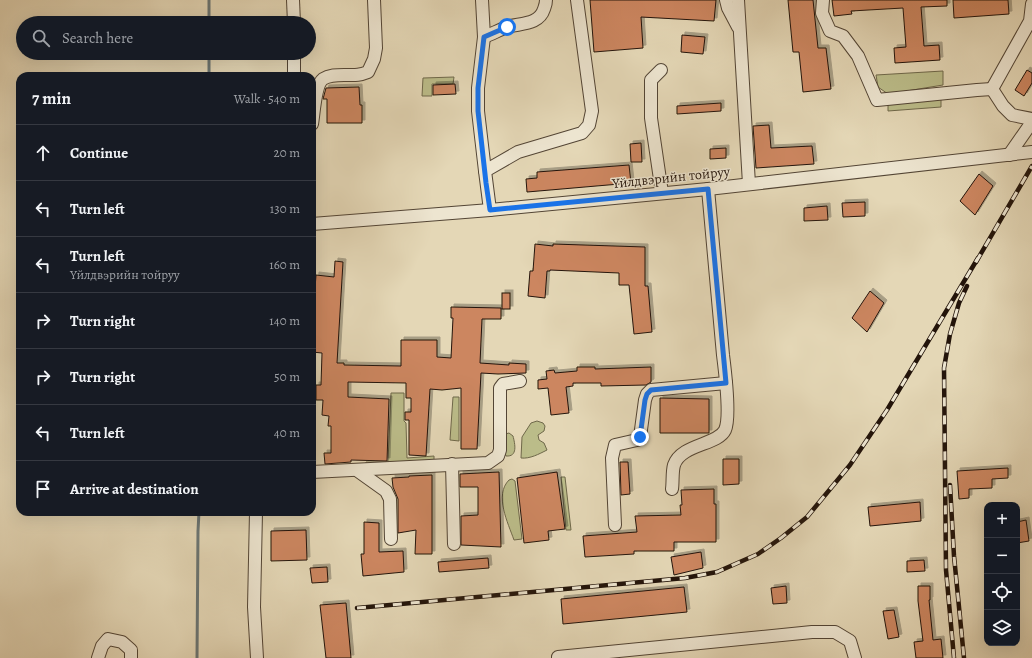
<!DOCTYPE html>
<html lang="en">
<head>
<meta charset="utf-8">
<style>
	body { margin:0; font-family:Alegreya,serif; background:#20242c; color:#f1f3f6 }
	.controls { position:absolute; right:12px; bottom:12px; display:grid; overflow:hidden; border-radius:8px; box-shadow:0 4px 16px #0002 }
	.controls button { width:36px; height:36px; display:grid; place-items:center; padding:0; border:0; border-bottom:1px solid #363941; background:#171b24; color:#f1f3f6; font:20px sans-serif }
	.stop { position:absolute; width:12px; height:12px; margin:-9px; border:3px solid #1a73e8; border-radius:50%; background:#fff }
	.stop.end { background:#1a73e8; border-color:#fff; box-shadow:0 1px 4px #0008 }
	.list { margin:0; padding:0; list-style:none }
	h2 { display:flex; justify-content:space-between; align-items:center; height:52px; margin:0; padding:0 16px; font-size:17px }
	h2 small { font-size:13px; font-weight:400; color:#9ea1a6 }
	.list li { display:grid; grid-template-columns:26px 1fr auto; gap:12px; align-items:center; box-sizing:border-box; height:56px; padding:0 16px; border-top:1px solid #363941 }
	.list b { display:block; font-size:15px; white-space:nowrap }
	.list p { margin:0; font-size:13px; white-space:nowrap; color:#9ea1a6 }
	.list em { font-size:13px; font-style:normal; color:#9ea1a6 }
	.icon { flex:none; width:22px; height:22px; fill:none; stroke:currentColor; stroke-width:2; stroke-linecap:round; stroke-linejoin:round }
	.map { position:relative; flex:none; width:1032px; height:658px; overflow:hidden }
	.search { position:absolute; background:#171b24; box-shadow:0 4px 16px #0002; left:16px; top:16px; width:300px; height:44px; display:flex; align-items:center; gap:10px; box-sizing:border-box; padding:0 14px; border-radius:22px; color:#9ea1a6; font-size:15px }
	.panel { position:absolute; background:#171b24; box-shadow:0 4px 16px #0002; left:16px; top:72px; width:300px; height:444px; border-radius:12px }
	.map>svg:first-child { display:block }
</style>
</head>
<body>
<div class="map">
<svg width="1032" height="658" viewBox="0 0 1032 658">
	<defs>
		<filter id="shadow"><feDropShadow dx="3" dy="-3" stdDeviation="0" flood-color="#0004"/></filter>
	</defs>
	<rect width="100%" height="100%" fill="#e4d7b6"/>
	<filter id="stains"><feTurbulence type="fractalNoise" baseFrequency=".005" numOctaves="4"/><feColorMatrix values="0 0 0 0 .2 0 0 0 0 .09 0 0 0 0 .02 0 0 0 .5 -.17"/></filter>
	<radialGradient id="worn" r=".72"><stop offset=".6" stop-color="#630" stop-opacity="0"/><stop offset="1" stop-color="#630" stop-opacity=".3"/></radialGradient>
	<g fill="#bbbc89" stroke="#6f684a">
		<path d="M943 71V85L888 94 878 87 876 75Z"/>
		<path d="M454 77 453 84H432V96H422L423 78Z"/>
		<path d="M941 98V107L888 111V102Z"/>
		<path d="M391 393H404V421L406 423 407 458 434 456V465L366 468V462H388Z"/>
		<path d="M453 397H459V441L450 440Z"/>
		<path d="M537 421 543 423 545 426 544 431 538 435 539 440 544 443 547 450C539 454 530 459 521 458L522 437 531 423Z"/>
		<path d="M509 433 513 436C515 444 518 457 506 456L500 441 502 435Z"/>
		<path d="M561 477H565L571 530H566Z"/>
		<path d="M512 479 515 481 522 539 514 540C508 523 494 495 509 480Z"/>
	</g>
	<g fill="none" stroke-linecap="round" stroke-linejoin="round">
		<g stroke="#6b7674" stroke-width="3">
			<path d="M209 0V23"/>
			<path d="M209 53V76"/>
			<path d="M197 658 198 531 199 512"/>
		</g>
	</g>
	<g fill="#cc8661" stroke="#23140a" filter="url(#shadow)">
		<path d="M590 0H716L714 21 641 17 643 48 594 52Z"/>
		<path d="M788 0H813L818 48H826L831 89 803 92 799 52H793Z"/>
		<path d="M832 0H947V6L921 7 924 46 939 45 940 60 895 63 894 48 906 47 903 8 851 11 852 14 834 16Z"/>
		<path d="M953 0H1008L1009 14 954 18Z"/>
		<path d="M682 35 705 37 703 54 681 52Z"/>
		<path d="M1027 70 1032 73V83L1024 96 1015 90Z"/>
		<path d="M455 84 456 94 433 95V85Z"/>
		<path d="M359 87 360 105H362V123H327V99H323L326 88Z"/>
		<path d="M721 103V111L677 114V106Z"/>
		<path d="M769 125 771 148 812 146 814 164 756 168 753 126Z"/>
		<path d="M641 143 642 162H631L630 144Z"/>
		<path d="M726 148V158L710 159V149Z"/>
		<path d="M629 165 631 183 527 192 526 179 537 178V172Z"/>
		<path d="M979 174 993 186 975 215 960 201Z"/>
		<path d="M865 202V216L843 217 842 203Z"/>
		<path d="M827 206 828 220 804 221V208Z"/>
		<path d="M535 244 553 246V244L645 247V286H648L652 332 634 334 629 285H619V273L550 270V271H547L545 298 528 296 530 271H533Z"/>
		<path d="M335 261 343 262 337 363H344V365L401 366V340H437V357L451 358 453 318H451V307L501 308V319H482L480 363 509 365V363L526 364V373L498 374 481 373 477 449H461V388L442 390 430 389 426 456 409 455V420H405V412H411V398H406V383L348 382V397L389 399 387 461 351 460V462L325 464 324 453H331V426H328L329 416 322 415 323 400H316V385H321L322 353 312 352V329L316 275 334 277Z"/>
		<path d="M870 291 884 303 867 332 852 318Z"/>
		<rect x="502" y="293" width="8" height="16"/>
		<path d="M577 367H595V369L651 367V382L646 385 601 386V383H573V386L566 387 569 413 551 415 548 388 538 389V380L547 379 546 371 554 370 555 373 577 371Z"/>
		<path d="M660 398 709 399V433H660Z"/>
		<path d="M723 459H739V484L723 485Z"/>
		<path d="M620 462H628L630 494 621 495Z"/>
		<path d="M1008 468V478L992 479V488L969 489V498L959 499 957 471Z"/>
		<path d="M499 472 501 547 461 545V516L478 515V487H460V474Z"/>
		<path d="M557 472 565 529 548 531 549 540 524 543 517 478Z"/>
		<path d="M432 475V554H415L416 530 398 533V499L393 487 392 478 409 477V476Z"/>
		<path d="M714 489V504H716V542H674V551H634V554L585 557 583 536 637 532 635 516 681 515 680 505H682L681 490Z"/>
		<path d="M920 502 921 521 870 526 868 507Z"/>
		<path d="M1026 520 1029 541 1017 543V522Z"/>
		<path d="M364 522 379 523V552L403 551 404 572 363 576 361 554H364Z"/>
		<path d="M306 530 307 560 271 561V531Z"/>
		<path d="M701 552 703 568 674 575 671 557Z"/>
		<path d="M488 558 489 568 439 572 438 562Z"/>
		<path d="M924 560 925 571 907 572V561Z"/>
		<path d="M327 567 328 582 312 583 310 568Z"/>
		<path d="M786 586 787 603 773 604 771 588Z"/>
		<path d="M918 586H930V600H929L933 640 941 639 943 658H916L914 642 923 641 918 601Z"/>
		<path d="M684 587 687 612 563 624 561 599Z"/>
		<path d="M346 603 351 658H326L320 605Z"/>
		<path d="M894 610 899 637 888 639 883 611Z"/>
	</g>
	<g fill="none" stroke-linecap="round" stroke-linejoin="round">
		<g stroke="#534535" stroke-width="14">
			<g id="minor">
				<path d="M293 0 294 23"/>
				<path d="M482 0 484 37 478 88V111L485 171"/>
				<path d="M726 0 728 8 738 27"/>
				<path d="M738 0 749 184"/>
				<path d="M823 0 822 13 830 31 843 36 858 56 877 100 977 90 992 89"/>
				<path d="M484 37C492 34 499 30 507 27 521 23 539 25 544 9 545 6 546 4 546 0"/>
				<path d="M294 53V76"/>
				<path d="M661 70 651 80V118L662 193"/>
				<path d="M992 89 1030 21 1032 4"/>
				<path d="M992 89 1003 106 1012 115 1032 119"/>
				<path d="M312 124C314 113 315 85 323 79 329 75 337 75 344 75 354 75 358 76 368 72L374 59 376 48 374 0"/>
				<path d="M1009 155 1032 122"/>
				<path d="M490 210 485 171 518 152 582 133 589 125 592 111 577 0"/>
				<path d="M312 224 490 210 708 189 1032 152"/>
				<path d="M452 464 454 544"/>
				<path d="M358 471 386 491 390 499 391 539"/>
				<path d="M312 472 488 463 498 456 500 450V388L503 384 520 381"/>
				<path d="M672 489C673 482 672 472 674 465 681 444 718 445 725 430 731 417 725 371 723 355 718 300 713 244 708 189"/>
				<path d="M256 512 254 607 257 658"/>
				<path d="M615 525 612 458 615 445 637 440 640 437 645 400 647 394 651 390 726 383"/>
				<path d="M558 657 812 632H835L850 641 855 658"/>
				<path d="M98 658 102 646 108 639 122 642 131 650V658"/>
			</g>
		</g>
		<use href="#minor" stroke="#ede5d0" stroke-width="12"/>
		<g stroke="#23140a" stroke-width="4.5">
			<g id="rail">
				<path d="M976 262 1032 166"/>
				<path d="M950 485 954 556 964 658"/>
				<path d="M357 608 685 578 717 572 758 554 781 538 807 517 850 465 887 410 978 258"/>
				<path d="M954 658 946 570 944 368 950 334 959 303 967 286"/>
			</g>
		</g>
		<use href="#rail" stroke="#ede5d0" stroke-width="3" stroke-dasharray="9" stroke-linecap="butt"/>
	</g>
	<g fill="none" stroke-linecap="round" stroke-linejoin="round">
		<path stroke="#1a73e8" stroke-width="5" d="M507 27 484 37 478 88V111L486 183 490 210 708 189 726 383 651 390 647 394 645 400 640 437"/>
	</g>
	<g text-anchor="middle" stroke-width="3" stroke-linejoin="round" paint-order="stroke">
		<g font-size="14" fill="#23140a" stroke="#ede5d0">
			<text transform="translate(671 177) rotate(-6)" y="5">Үйлдвэрийн тойруу</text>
		</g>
	</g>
	<rect width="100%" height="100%" filter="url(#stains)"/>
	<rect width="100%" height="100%" fill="url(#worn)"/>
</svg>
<div class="controls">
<button>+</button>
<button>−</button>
<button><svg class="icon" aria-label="locate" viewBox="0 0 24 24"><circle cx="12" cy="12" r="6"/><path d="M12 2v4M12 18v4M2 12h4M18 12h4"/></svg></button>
<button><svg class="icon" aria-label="layers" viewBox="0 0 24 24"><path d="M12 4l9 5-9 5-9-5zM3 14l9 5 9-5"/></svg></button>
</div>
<div class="stop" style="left:507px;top:27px"></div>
<div class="stop end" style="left:640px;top:437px"></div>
<div class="search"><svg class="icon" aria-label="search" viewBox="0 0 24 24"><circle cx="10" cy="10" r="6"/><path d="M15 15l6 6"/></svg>Search here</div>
<section class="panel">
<h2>7 min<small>Walk · 540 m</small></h2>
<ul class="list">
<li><svg class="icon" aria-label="ahead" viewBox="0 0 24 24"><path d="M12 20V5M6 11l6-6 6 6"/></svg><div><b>Continue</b></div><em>20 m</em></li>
<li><svg class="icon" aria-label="left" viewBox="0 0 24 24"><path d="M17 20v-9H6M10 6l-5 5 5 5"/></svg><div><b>Turn left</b></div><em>130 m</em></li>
<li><svg class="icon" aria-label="left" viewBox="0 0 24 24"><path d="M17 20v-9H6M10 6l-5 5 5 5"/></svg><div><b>Turn left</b><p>Үйлдвэрийн тойруу</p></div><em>160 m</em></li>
<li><svg class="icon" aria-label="right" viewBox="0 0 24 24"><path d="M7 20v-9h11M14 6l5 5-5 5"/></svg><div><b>Turn right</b></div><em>140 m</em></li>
<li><svg class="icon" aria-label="right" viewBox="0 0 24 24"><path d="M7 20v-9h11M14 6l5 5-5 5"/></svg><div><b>Turn right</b></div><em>50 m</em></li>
<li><svg class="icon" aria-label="left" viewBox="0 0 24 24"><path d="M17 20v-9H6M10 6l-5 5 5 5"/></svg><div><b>Turn left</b></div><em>40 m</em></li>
<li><svg class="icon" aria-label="arrive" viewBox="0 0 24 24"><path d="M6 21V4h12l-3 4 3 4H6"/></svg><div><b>Arrive at destination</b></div></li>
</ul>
</section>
</div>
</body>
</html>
